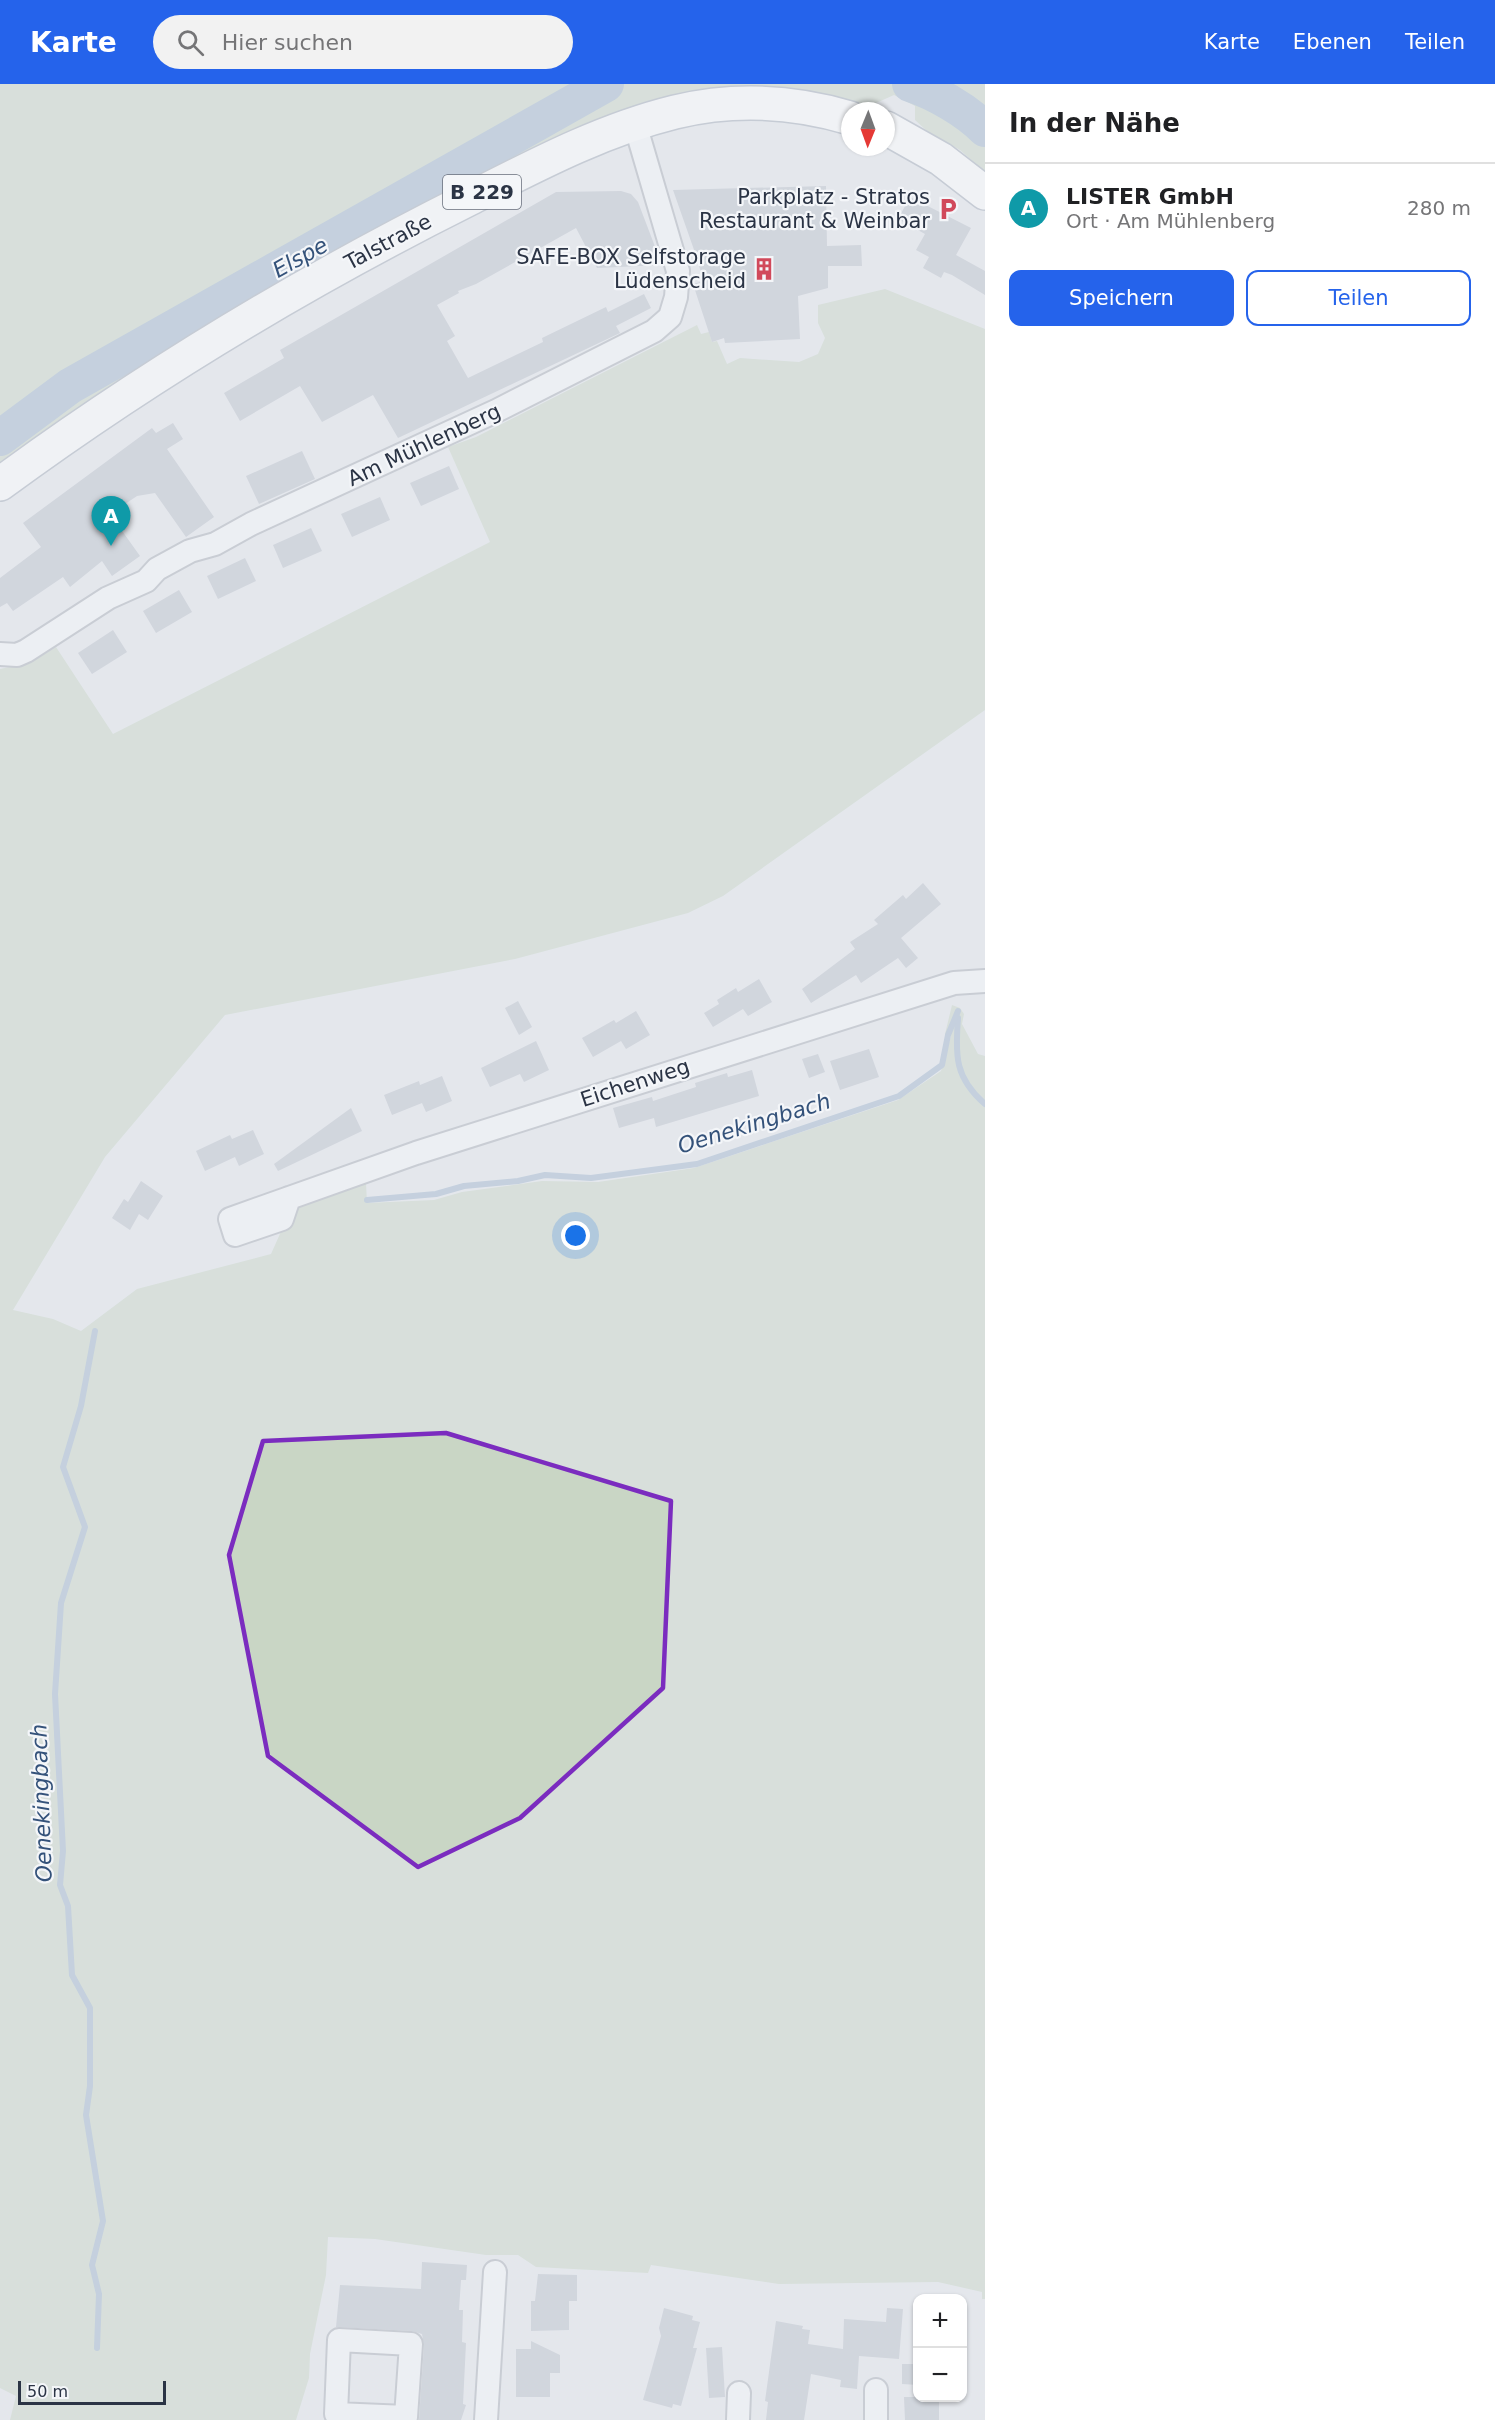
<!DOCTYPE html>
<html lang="de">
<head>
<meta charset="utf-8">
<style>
	body { margin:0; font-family:"DejaVu Sans",sans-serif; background:#f2f2f2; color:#202124 }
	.controls { position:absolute; right:18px; bottom:18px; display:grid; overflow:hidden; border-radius:12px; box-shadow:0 2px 4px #0004 }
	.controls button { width:54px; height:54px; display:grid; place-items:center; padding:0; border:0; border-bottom:2px solid #e0e0e0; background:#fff; color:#202124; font:30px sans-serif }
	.compass { position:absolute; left:841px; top:18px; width:54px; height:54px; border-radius:50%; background:#fff; box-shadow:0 2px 4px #0004; rotate:181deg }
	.scale { position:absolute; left:18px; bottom:15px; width:148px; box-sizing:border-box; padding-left:6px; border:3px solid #2b3445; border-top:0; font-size:16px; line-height:21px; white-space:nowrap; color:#2b3445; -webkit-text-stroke:4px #f4f6f9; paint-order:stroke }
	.you { position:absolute; left:576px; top:1152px; width:21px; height:21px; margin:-15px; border:4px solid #fff; border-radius:50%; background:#1a73e8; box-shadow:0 0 0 9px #1a73e833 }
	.badge { display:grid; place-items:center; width:39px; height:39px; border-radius:50%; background:#2563eb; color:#fff; font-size:20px; font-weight:700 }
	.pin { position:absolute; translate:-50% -50px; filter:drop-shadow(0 2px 3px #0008) }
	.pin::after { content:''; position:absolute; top:32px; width:21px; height:18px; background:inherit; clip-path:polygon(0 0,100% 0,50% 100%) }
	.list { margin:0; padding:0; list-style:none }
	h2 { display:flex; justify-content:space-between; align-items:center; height:78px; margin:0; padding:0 24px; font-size:26px }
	h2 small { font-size:20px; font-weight:400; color:#757577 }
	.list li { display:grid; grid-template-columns:39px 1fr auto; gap:18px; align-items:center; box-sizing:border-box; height:90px; padding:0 24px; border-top:2px solid #e0e0e0 }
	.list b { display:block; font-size:22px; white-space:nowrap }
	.list p { margin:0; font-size:20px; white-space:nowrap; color:#757577 }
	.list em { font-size:20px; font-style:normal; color:#757577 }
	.actions { display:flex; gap:12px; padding:18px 24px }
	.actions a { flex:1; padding:14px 0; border:2px solid #2563eb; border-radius:12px; text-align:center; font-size:21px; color:#2563eb }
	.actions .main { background:#2563eb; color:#fff }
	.icon { flex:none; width:33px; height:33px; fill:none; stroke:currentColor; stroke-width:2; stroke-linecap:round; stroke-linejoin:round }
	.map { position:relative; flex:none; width:985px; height:2336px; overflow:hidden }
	header { display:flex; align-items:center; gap:36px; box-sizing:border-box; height:84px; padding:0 30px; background:#2563eb; color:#fff }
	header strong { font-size:28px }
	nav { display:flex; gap:33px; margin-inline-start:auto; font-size:21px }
	.search { width:420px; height:54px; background:#f2f2f2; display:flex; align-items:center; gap:15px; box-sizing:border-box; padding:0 21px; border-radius:33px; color:#757577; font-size:22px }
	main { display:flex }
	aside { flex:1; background:#fff }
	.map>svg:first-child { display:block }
</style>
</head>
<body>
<header>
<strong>Karte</strong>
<div class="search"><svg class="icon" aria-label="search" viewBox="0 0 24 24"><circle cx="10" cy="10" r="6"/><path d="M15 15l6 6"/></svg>Hier suchen</div>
<nav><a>Karte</a><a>Ebenen</a><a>Teilen</a></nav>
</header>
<main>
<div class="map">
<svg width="985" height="2336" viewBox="0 0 985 2336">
	<rect width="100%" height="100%" fill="#e4e7ec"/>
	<g fill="#c9d6c5">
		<path d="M0 0H985V88L960 66 927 47 915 36V22L894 11 867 23 815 10 645 21 0 386Z"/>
		<path d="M885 205 985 245V626L723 812 688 829 515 875 225 931 105 1073 13 1226 53 1235 81 1247 137 1205 271 1170 292 1123 366 1099 367 1119 434 1116 462 1108 542 1097 598 1098 694 1084 898 1016 941 987 951 952 945 950 952 921 960 924 964 930 962 940 978 970 985 972V2215H982V2208L938 2198 779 2200 651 2181 648 2189 536 2183 518 2171H486L375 2155 328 2153 326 2191 310 2270 309 2294 296 2336H10L16 2312 0 2304V585L32 578 56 563 113 650 490 458 448 363 476 353 697 241 701 250 709 248 712 258 717 257 727 280 740 274 799 278 818 270 825 254 818 239V221Z"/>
	</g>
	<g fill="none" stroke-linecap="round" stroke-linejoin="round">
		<g stroke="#9fb4cc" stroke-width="6">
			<path d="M958 934C955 972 955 994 985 1020"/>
			<path d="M367 1116 436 1110 464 1102 518 1097 545 1091 591 1094 697 1080 899 1012 942 981 948 951 958 927"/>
			<path d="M95 1247 81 1322 63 1383 85 1443 61 1519 55 1610 63 1767 60 1801 68 1822 72 1891 90 1924V2002L86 2031 103 2137 92 2181 99 2210 97 2264"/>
		</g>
		<g stroke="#9fb4cc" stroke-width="36">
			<path d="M910 0C936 9 966 26 985 45"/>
			<path d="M0 354 70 302 606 0"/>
		</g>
	</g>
	<g fill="#bbc0ca">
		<path d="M826 102 827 162 861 161 862 182H828V204L798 212 800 255 725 259 724 254 712 258 693 200 704 197 699 182 703 180H699L673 106Z"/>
		<path d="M621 107 631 110 638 118 662 181 597 184 576 144 476 200 458 207 459 209 437 221 455 252 447 257 468 294 543 258 542 254 606 223 608 228 644 210 651 224 616 242 620 249 398 354 373 311 322 338 300 302 240 337 224 309 284 274 280 266 556 108Z"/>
		<path d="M910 113 971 144 956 171 985 187V211L952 191 944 188 941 194 923 184 929 173 916 166 925 150 898 135Z"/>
		<path d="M173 339 183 355 167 365 214 433 186 453 155 409 137 412 110 430 140 472 112 492 102 477 70 503 63 493 13 527 7 519 0 523V494L41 463 23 439 152 344 156 349Z"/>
		<path d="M302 367 315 395 259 420 246 392Z"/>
		<path d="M449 382 459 405 421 422 410 399Z"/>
		<path d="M380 413 390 436 352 453 341 430Z"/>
		<path d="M311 444 322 467 283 484 273 461Z"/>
		<path d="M245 474 256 497 218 515 207 492Z"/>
		<path d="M179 506 192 528 156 549 143 527Z"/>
		<path d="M113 546 127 568 92 590 78 569Z"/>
		<path d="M923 799 941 820 901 854 918 874 906 884 898 874 861 899 856 891 811 919 802 905 855 865 850 858 878 840 874 836 903 811 906 815Z"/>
		<path d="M759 895 772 918 748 932 743 925 713 943 704 929 719 920 717 916 736 904 738 908Z"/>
		<path d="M518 917 532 943 519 951 505 924Z"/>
		<path d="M636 927 650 951 626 965 621 957 593 973 582 954 614 936 616 939Z"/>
		<path d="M536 957 549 986 524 998 520 990 490 1003 481 984Z"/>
		<path d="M869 965 879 993 840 1006 830 977Z"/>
		<path d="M818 970 825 988 809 994 802 975Z"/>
		<path d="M752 986 759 1012 656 1043 654 1034 619 1044 613 1024 652 1013 653 1017 696 1003 695 999 727 989 728 993Z"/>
		<path d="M442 992 452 1017 426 1028 422 1019 392 1031 384 1011 419 997 420 1001Z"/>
		<path d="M351 1024 362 1047 278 1087 274 1080Z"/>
		<path d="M253 1046 264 1070 239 1082 235 1073 205 1087 196 1067 230 1051 232 1055Z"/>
		<path d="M141 1097 163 1112 148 1136 139 1130 130 1146 112 1134 124 1115 128 1118Z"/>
		<path d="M422 2178 467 2181 466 2196H461L459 2226H463L462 2258 466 2259 463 2320 466 2321 461 2336H419L424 2261 422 2250 412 2247 336 2243 340 2201 421 2205Z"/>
		<path d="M538 2190 577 2191V2217H569V2246L531 2247V2217H535Z"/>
		<path d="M664 2224 693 2232 692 2236 700 2238 693 2264H697L681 2322 673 2320 672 2324 643 2316 661 2252 659 2244Z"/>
		<path d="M887 2224 903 2225 899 2275 859 2272 857 2305 840 2303 841 2296 811 2290 804 2336H766L768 2318 765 2317 776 2237 803 2242 802 2245 810 2246 808 2260 843 2265 844 2235 886 2238Z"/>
		<path d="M531 2257 560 2271V2289H550V2313H516V2265H531Z"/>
		<path d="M722 2263 725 2313 709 2314 706 2264Z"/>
		<path d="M902 2280H918V2301L902 2300Z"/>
		<path d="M904 2313H939V2336H905Z"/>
	</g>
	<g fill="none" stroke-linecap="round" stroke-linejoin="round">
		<g stroke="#a9aeb7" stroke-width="26">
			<g id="street">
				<path d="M0 570 17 571 26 567 108 514 146 497 157 485 190 467 215 460 251 440 496 327 654 247 670 233 676 213 678 187 635 40"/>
				<path d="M289 1114 282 1135 235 1151 230 1135 416 1069 954 899 985 897"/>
				<path d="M339 2256 411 2260 406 2333 336 2330Z"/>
				<path d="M876 2306V2336"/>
				<path d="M486 2336 495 2188"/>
				<path d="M738 2336 739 2309"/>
			</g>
		</g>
		<g stroke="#a3abb8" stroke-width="36">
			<g id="primary">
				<path d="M886 44 941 75 985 109"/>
				<path d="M0 400C147 292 305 197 469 115 536 81 602 46 675 28 734 14 793 17 850 34"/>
			</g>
		</g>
		<use href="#street" stroke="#f7f8fa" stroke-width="22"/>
		<use href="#primary" stroke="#fff" stroke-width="33"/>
	</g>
	<path d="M0 0H985V2336H0ZM446 1349 671 1417 663 1604 520 1734 418 1783 268 1672 229 1471 263 1357Z" fill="#e4e7ec" fill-opacity=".55" fill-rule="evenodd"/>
	<path fill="none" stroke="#7b2cbf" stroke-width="4.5" stroke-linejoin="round" d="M446 1349 671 1417 663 1604 520 1734 418 1783 268 1672 229 1471 263 1357Z"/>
	<defs>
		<g id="parking-bare" transform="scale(1.8)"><path d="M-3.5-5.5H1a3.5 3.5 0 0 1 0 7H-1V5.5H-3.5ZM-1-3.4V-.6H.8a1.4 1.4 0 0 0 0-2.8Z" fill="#d1495b" stroke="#f4f6f9" stroke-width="2.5" paint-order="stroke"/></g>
		<g id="building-bare" transform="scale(1.8)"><path d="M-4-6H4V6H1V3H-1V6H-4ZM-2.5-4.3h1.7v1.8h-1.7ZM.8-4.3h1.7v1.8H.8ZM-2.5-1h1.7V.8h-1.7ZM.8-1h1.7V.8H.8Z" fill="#d1495b" stroke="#f4f6f9" stroke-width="2.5" paint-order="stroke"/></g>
	</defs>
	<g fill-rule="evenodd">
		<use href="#parking-bare" x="948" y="125"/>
		<use href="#building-bare" x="764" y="185"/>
	</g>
	<g text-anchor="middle" stroke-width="4.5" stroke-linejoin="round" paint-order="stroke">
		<rect fill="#f4f6f9" stroke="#676e7b" stroke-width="1.5" x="443" y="91" width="78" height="34" rx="4.5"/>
		<g font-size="20" font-weight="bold" fill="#2b3445">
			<text x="482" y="115">B 229</text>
		</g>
		<g font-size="21" fill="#2b3445" stroke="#f4f6f9" text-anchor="end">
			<text x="930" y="120">Parkplatz - Stratos<tspan x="930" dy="24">Restaurant &amp; Weinbar</tspan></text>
			<text x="746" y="180">SAFE-BOX Selfstorage<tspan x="746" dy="24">Lüdenscheid</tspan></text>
		</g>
		<g font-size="21" fill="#2b3445" stroke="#f4f6f9">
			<text transform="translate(388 158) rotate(-28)" y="7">Talstraße</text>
			<text transform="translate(424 361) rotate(-25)" y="7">Am Mühlenberg</text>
			<text transform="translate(635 999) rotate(-18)" y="7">Eichenweg</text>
		</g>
		<g font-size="22" font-style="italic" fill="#34527a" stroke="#f4f6f9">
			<text transform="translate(300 173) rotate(-29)" y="8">Elspe</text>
			<text transform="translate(754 1039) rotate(-17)" y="8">Oenekingbach</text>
			<text transform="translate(41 1719) rotate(-92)" y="8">Oenekingbach</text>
		</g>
	</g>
</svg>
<div class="controls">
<button>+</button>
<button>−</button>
</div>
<svg class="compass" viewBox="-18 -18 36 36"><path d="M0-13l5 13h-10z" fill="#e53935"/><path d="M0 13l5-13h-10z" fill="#757577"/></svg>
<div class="scale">50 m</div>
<div class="you"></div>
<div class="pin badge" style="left:111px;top:462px;background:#0f9aa8">A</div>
</div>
<aside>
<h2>In der Nähe<small></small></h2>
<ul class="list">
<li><span class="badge" style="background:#0f9aa8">A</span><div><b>LISTER GmbH</b><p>Ort · Am Mühlenberg</p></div><em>280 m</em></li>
</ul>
<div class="actions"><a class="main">Speichern</a><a>Teilen</a></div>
</aside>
</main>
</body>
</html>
